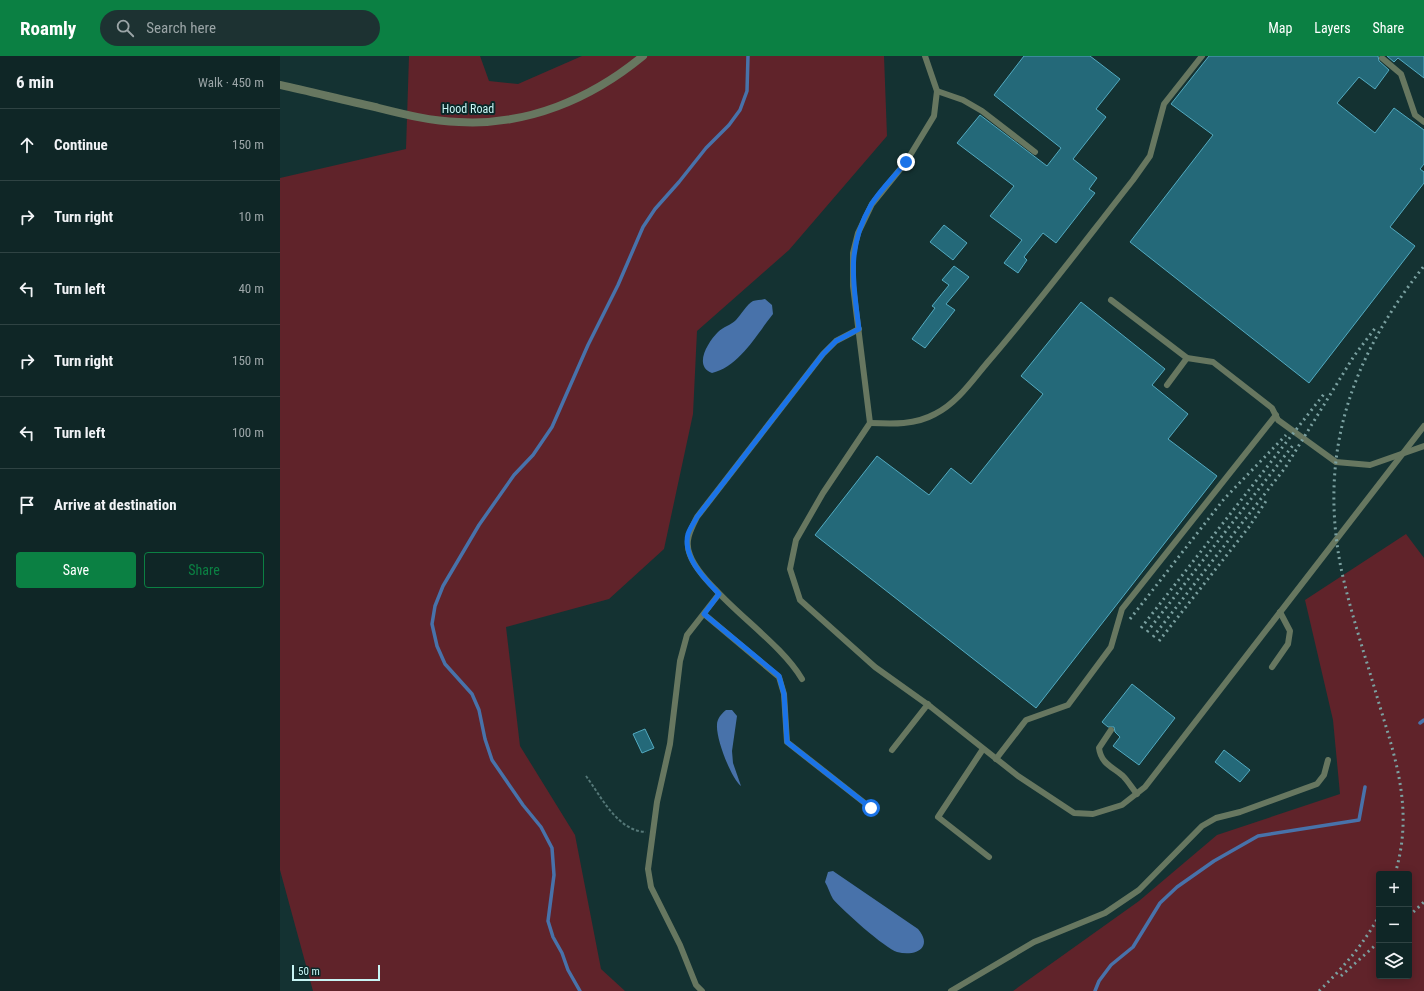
<!DOCTYPE html>
<html lang="en">
<head>
<meta charset="utf-8">
<style>
	body { margin:0; font-family:"Roboto Condensed",sans-serif; background:#1d3232; color:#f1f3f6 }
	.controls { position:absolute; right:12px; bottom:12px; display:grid; overflow:hidden; border-radius:4px; box-shadow:0 2px 10px #0003 }
	.controls button { width:36px; height:36px; display:grid; place-items:center; padding:0; border:0; border-bottom:1px solid #2f4343; background:#0f2626; color:#f1f3f6; font:20px sans-serif }
	.scale { position:absolute; left:12px; bottom:10px; width:88px; box-sizing:border-box; padding-left:4px; border:2px solid #c8f4f4; border-top:0; font-size:11px; line-height:14px; white-space:nowrap; color:#c8f4f4; -webkit-text-stroke:3px #092828; paint-order:stroke }
	.stop { position:absolute; width:12px; height:12px; margin:-9px; border:3px solid #1a73e8; border-radius:50%; background:#fff }
	.stop.end { background:#1a73e8; border-color:#fff; box-shadow:0 1px 4px #0008 }
	.list { margin:0; padding:0; list-style:none }
	h2 { display:flex; justify-content:space-between; align-items:center; height:52px; margin:0; padding:0 16px; font-size:17px }
	h2 small { font-size:13px; font-weight:400; color:#9ba5a7 }
	.list li { display:grid; grid-template-columns:26px 1fr auto; gap:12px; align-items:center; box-sizing:border-box; height:72px; padding:0 16px; border-top:1px solid #2f4343 }
	.list b { display:block; font-size:15px; white-space:nowrap }
	.list em { font-size:13px; font-style:normal; color:#9ba5a7 }
	.actions { display:flex; gap:8px; padding:12px 16px }
	.actions a { flex:1; padding:9px 0; border:1px solid #0b8043; border-radius:4px; text-align:center; font-size:14px; color:#0b8043 }
	.actions .main { background:#0b8043; color:#fff }
	.icon { flex:none; width:22px; height:22px; fill:none; stroke:currentColor; stroke-width:2; stroke-linecap:round; stroke-linejoin:round }
	.map { position:relative; flex:none; width:1144px; height:935px; overflow:hidden }
	header { display:flex; align-items:center; gap:24px; box-sizing:border-box; height:56px; padding:0 20px; background:#0b8043; color:#fff }
	header strong { font-size:19px }
	nav { display:flex; gap:22px; margin-inline-start:auto; font-size:14px }
	.search { width:280px; height:36px; background:#1d3232; display:flex; align-items:center; gap:10px; box-sizing:border-box; padding:0 14px; border-radius:22px; color:#9ba5a7; font-size:15px }
	main { display:flex }
	aside { flex:1; background:#0f2626 }
	.map>svg:first-child { display:block }
</style>
</head>
<body>
<header>
<strong>Roamly</strong>
<div class="search"><svg class="icon" aria-label="search" viewBox="0 0 24 24"><circle cx="10" cy="10" r="6"/><path d="M15 15l6 6"/></svg>Search here</div>
<nav><a>Map</a><a>Layers</a><a>Share</a></nav>
</header>
<main>
<aside>
<h2>6 min<small>Walk · 450 m</small></h2>
<ul class="list">
<li><svg class="icon" aria-label="ahead" viewBox="0 0 24 24"><path d="M12 20V5M6 11l6-6 6 6"/></svg><div><b>Continue</b></div><em>150 m</em></li>
<li><svg class="icon" aria-label="right" viewBox="0 0 24 24"><path d="M7 20v-9h11M14 6l5 5-5 5"/></svg><div><b>Turn right</b></div><em>10 m</em></li>
<li><svg class="icon" aria-label="left" viewBox="0 0 24 24"><path d="M17 20v-9H6M10 6l-5 5 5 5"/></svg><div><b>Turn left</b></div><em>40 m</em></li>
<li><svg class="icon" aria-label="right" viewBox="0 0 24 24"><path d="M7 20v-9h11M14 6l5 5-5 5"/></svg><div><b>Turn right</b></div><em>150 m</em></li>
<li><svg class="icon" aria-label="left" viewBox="0 0 24 24"><path d="M17 20v-9H6M10 6l-5 5 5 5"/></svg><div><b>Turn left</b></div><em>100 m</em></li>
<li><svg class="icon" aria-label="arrive" viewBox="0 0 24 24"><path d="M6 21V4h12l-3 4 3 4H6"/></svg><div><b>Arrive at destination</b></div></li>
</ul>
<div class="actions"><a class="main">Save</a><a>Share</a></div>
</aside>
<div class="map">
<svg width="1144" height="935" viewBox="0 0 1144 935">
	<rect width="100%" height="100%" fill="#143232"/>
	<g fill="#60232a" fill-rule="evenodd">
		<path d="M129 0H200L209 25 238 28 302 0H604L607 80 509 194 417 275 413 358 384 493 329 543 226 571 240 690 295 779 321 913 345 935H33L0 814V122L126 93Z"/>
		<path d="M1126 478 1144 502V935H733L859 845 937 779 1060 738 1053 664 1025 544ZM1099 818H1129V920H1099Z"/>
	</g>
	<g fill="#4872aa">
		<path d="M485 243 492 249 493 258C477 278 459 311 432 317 413 310 428 286 438 276 443 271 451 269 456 264 461 259 467 248 473 245 476 244 482 244 485 243Z"/>
		<path d="M446 654H452L457 660 452 695 453 707 461 730C451 722 436 683 437 669 437 663 441 658 446 654Z"/>
		<path d="M553 815 638 873C654 892 635 901 617 896 606 893 561 853 553 843 550 838 548 831 545 826L548 816Z"/>
	</g>
	<g fill="none" stroke-linecap="round" stroke-linejoin="round">
		<g stroke="#4872aa" stroke-width="3.5">
			<path d="M1140 667 1144 664"/>
			<path d="M300 935 288 914 282 897 273 881 268 865 274 819 272 792 261 771 243 749 212 704 205 683 199 654 192 638 165 608 157 590 152 568 155 550 163 530 199 469 234 419 253 399 272 371 308 289 338 229 363 171 375 153 399 126 426 92 449 69 460 54 467 35 468 0"/>
			<path d="M815 935 819 925 831 909 853 891 880 847 897 831 934 805 978 780 1079 764 1085 731"/>
		</g>
	</g>
	<g fill="#246979" stroke="#53aac0">
		<path d="M744 0H810L840 23 816 53 826 61 793 103 817 122 809 133 815 137 776 187 763 177 744 201 747 204 738 217 724 207 742 184 710 160 734 130 677 87 700 59 767 110 781 92 714 39Z"/>
		<path d="M929 0H1098L1099 5 1109 14 1095 33 1079 21 1057 47 1095 77 1114 52 1144 74V108L1140 113 1144 116V127L1110 171 1135 190 1029 327 850 186 933 79 891 48Z"/>
		<path d="M1107 0H1144V22L1118 2 1114 6Z"/>
		<path d="M664 169 687 187 673 204 650 186Z"/>
		<path d="M674 210 689 221 666 248 675 254 645 292 632 283 655 252 652 250 669 229 662 224Z"/>
		<path d="M801 246 885 313 872 329 908 358 888 383 937 420 756 652 535 479 597 400 649 439 671 412 691 428 763 338 741 320Z"/>
		<path d="M852 628 895 662 859 709 833 690 840 681 835 676 834 671H828L822 666Z"/>
		<path d="M365 673 374 692 362 697 353 678Z"/>
		<path d="M944 694 970 714 960 726 935 706Z"/>
	</g>
	<g fill="none" stroke-linecap="round" stroke-linejoin="round">
		<path stroke="#557878" stroke-width="2" stroke-dasharray="3 2" stroke-linecap="butt" d="M306 720C321 740 337 775 366 776"/>
		<g stroke="#677760" stroke-width="6">
			<path d="M645 0 657 35 654 60 626 106 592 148 578 177 573 197V230L590 367 543 437 516 484 510 513 520 544 595 611 651 651 738 720 794 757 813 758 842 749 865 731 1144 370"/>
			<path d="M1102 2 1121 18 1135 59 1144 66"/>
			<path d="M657 35 683 44 702 55 755 96"/>
			<path d="M831 244 907 302 933 306 992 352 998 364 1056 406 1090 409 1144 390"/>
			<path d="M887 329 907 302"/>
			<path d="M590 367C613 368 635 369 655 358 676 348 692 325 707 307 758 248 805 185 853 124L870 100 884 48 922 0"/>
			<path d="M424 558 499 621 504 638 507 686 591 752"/>
			<path d="M992 611 1008 588 1010 575 1000 556"/>
			<path d="M522 623C503 591 461 562 435 533 425 523 415 512 410 499 404 485 411 473 417 461L543 298 556 285 579 273"/>
			<path d="M831 674 819 692C821 708 833 711 843 720 848 725 852 732 857 738"/>
			<path d="M703 693 658 761 709 801"/>
			<path d="M612 694 648 648"/>
			<path d="M716 703 746 664 788 649 831 591 842 553 996 359"/>
			<path d="M422 935 416 929 400 889 371 831 368 813 377 746 390 688 400 605 407 579 439 538"/>
			<path d="M671 935 754 886 825 857 859 834 922 770 936 762 960 756 1037 728 1044 719 1048 704"/>
		</g>
		<path stroke="#677760" stroke-width="8" d="M0 29C32 36 63 44 95 51 123 58 150 65 179 66 247 70 311 43 363 0"/>
		<g stroke="#7ba1a1" stroke-width="3" stroke-dasharray="2 4" stroke-linecap="butt">
			<path d="M850 563 944 443 1006 379"/>
			<path d="M861 572 1044 338"/>
			<path d="M867 576 1014 388"/>
			<path d="M873 581 1005 412 1074 300 1096 271"/>
			<path d="M879 585 969 471 988 442"/>
			<path d="M1115 818C1133 758 1118 709 1100 651 1087 605 1071 559 1061 512 1038 395 1072 301 1144 210"/>
			<path d="M1129 860 1144 846"/>
			<path d="M1061 920 1099 886"/>
			<path d="M1039 935C1063 912 1083 889 1099 860"/>
		</g>
	</g>
	<g fill="none" stroke-linecap="round" stroke-linejoin="round">
		<path stroke="#1a73e8" stroke-width="5" d="M591 752 507 686 504 638 499 620 424 558 439 538C425 523 402 501 408 478 410 472 414 467 417 461L543 298 556 285 579 273C573 226 566 192 591 149 600 134 615 120 626 106"/>
	</g>
	<g text-anchor="middle" stroke-width="4" stroke-linejoin="round" paint-order="stroke">
		<g font-size="12" fill="#c8f4f4" stroke="#092828">
			<text x="188" y="57">Hood Road</text>
		</g>
	</g>
</svg>
<div class="controls">
<button>+</button>
<button>−</button>
<button><svg class="icon" aria-label="layers" viewBox="0 0 24 24"><path d="M12 4l9 5-9 5-9-5zM3 14l9 5 9-5"/></svg></button>
</div>
<div class="scale">50 m</div>
<div class="stop" style="left:591px;top:752px"></div>
<div class="stop end" style="left:626px;top:106px"></div>
</div>
</main>
</body>
</html>
